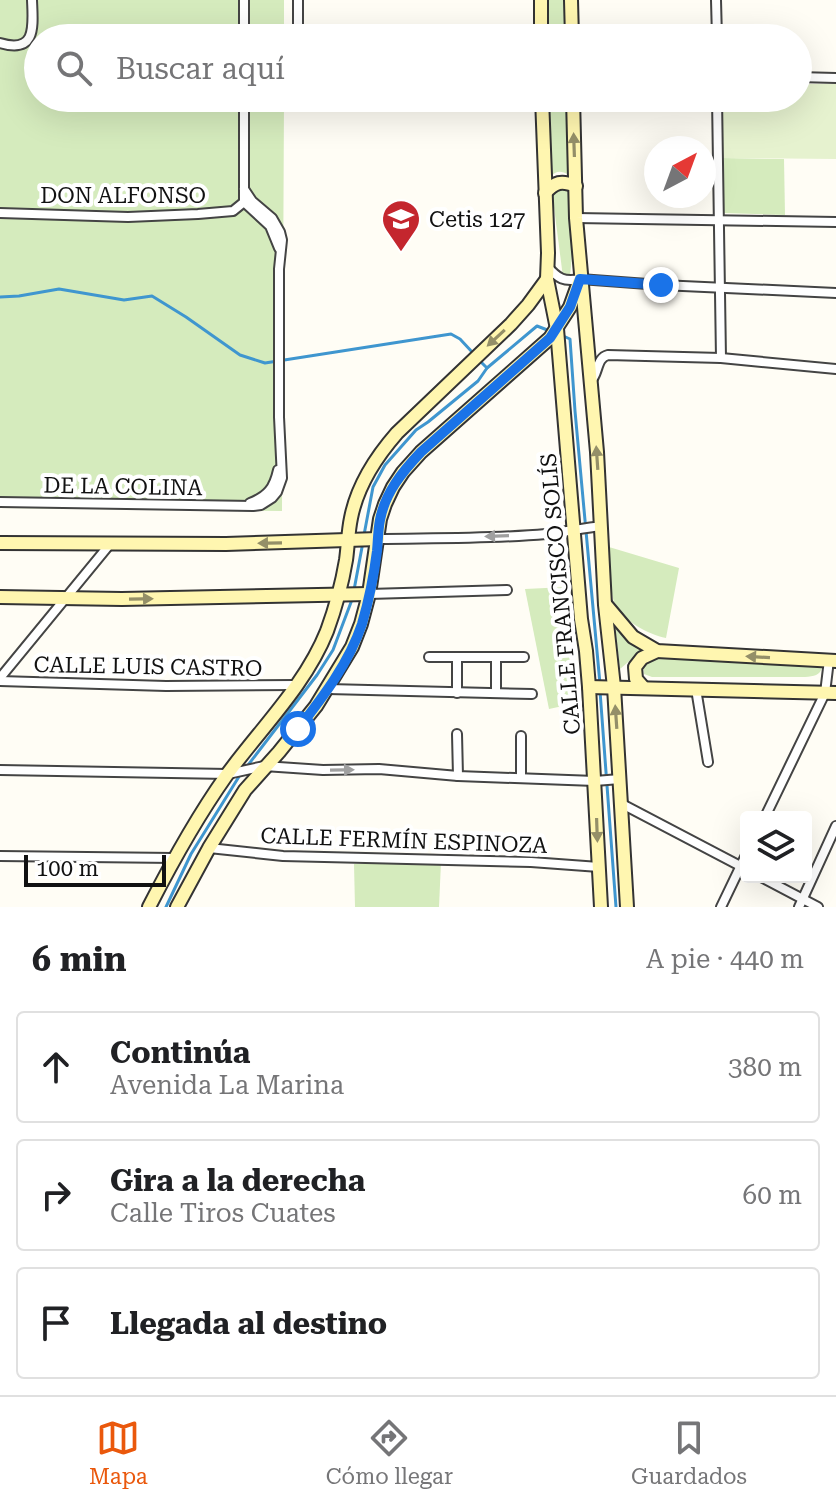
<!DOCTYPE html>
<html lang="es">
<head>
<meta charset="utf-8">
<style>
	body { margin:0; font-family:"Roboto Serif",serif; background:#f6f6f6; color:#202124 }
	.controls { position:absolute; right:24px; bottom:24px; display:grid; overflow:hidden; border-radius:8px; box-shadow:0 8px 32px #0002 }
	.controls button { width:72px; height:72px; display:grid; place-items:center; padding:0; border:0; border-bottom:2px solid #e0e0e0; background:#fff; color:#202124; font:40px sans-serif }
	.compass { position:absolute; left:644px; top:136px; width:72px; height:72px; border-radius:50%; background:#fff; box-shadow:0 8px 32px #0002; rotate:41deg }
	.scale { position:absolute; left:24px; bottom:20px; width:142px; box-sizing:border-box; padding-left:8px; border:4px solid #111; border-top:0; font-size:22px; line-height:28px; white-space:nowrap; color:#111; -webkit-text-stroke:6px #fff; paint-order:stroke }
	.stop { position:absolute; width:24px; height:24px; margin:-18px; border:6px solid #1a73e8; border-radius:50%; background:#fff }
	.stop.end { background:#1a73e8; border-color:#fff; box-shadow:0 2px 8px #0008 }
	.list { margin:0; padding:0; list-style:none }
	h2 { display:flex; justify-content:space-between; align-items:center; height:104px; margin:0; padding:0 32px; font-size:34px }
	h2 small { font-size:26px; font-weight:400; color:#757577 }
	.list li { display:grid; grid-template-columns:52px 1fr auto; gap:24px; align-items:center; box-sizing:border-box; height:112px; margin:0 16px 16px; padding:0 16px; border:2px solid #e0e0e0; border-radius:8px }
	.list b { display:block; font-size:30px; white-space:nowrap }
	.list p { margin:0; font-size:26px; white-space:nowrap; color:#757577 }
	.list em { font-size:26px; font-style:normal; color:#757577 }
	.icon { flex:none; width:44px; height:44px; fill:none; stroke:currentColor; stroke-width:2; stroke-linecap:round; stroke-linejoin:round }
	.map { position:relative; flex:none; width:836px; height:907px; overflow:hidden }
	.search { position:absolute; background:#fff; box-shadow:0 8px 32px #0002; left:24px; right:24px; top:24px; height:88px; display:flex; align-items:center; gap:20px; box-sizing:border-box; padding:0 28px; border-radius:44px; color:#757577; font-size:30px }
	.sheet { height:488px; background:#fff }
	nav { display:flex; justify-content:space-around; align-items:center; box-sizing:border-box; height:112px; border-top:2px solid #e0e0e0; background:#fff; font-size:22px; color:#757577 }
	nav a { display:grid; justify-items:center; gap:4px }
	nav .on { color:#ea580c }
	.map>svg:first-child { display:block }
</style>
</head>
<body>
<div class="map">
<svg width="836" height="907" viewBox="0 0 836 907">
	<rect width="100%" height="100%" fill="#fffdf5"/>
	<g fill="#d5ebbd">
		<path d="M0 0H284V38H38V98H284L282 511 0 508Z"/>
		<rect x="547" y="0" width="21" height="38"/>
		<path d="M548 98H569V175C561 171 557 170 550 177Z"/>
		<path d="M722 158 784 159 785 215 723 213Z"/>
		<path d="M557 186 568 189 573 244 570 277H563L552 192Z"/>
		<path d="M609 547 679 568 666 638C648 634 624 622 615 604 610 595 610 560 609 547Z"/>
		<path d="M566 587 572 704 549 709 525 589Z"/>
		<path d="M615 627 641 651 620 669Z"/>
		<path d="M651 657 819 662 822 667C820 676 814 676 805 677H652L644 674C643 666 644 662 651 657Z"/>
		<path d="M441 862 439 907H355L354 864Z"/>
	</g>
	<path fill="#e6f2cf" d="M798 84H836V159L722 158V98H798Z"/>
	<g fill="none" stroke-linecap="round" stroke-linejoin="round">
		<g stroke="#3f96cf" stroke-width="3">
			<path d="M0 297 19 296 59 289 124 300 152 296 186 317 240 355 265 363 451 334 460 339 473 353"/>
			<path d="M561 335 570 339 575 411 600 684"/>
			<path d="M487 368 537 326 550 331"/>
			<path d="M364 535 373 487 385 465 416 430 428 422 478 381 487 368 478 359"/>
			<path d="M354 590 363 542"/>
			<path d="M600 691 616 907"/>
			<path d="M245 769 317 675 333 650 353 597"/>
			<path d="M166 907 191 854 240 775"/>
		</g>
		<g stroke="#444" stroke-width="12">
			<g id="street">
				<path d="M716 0 717 38"/>
				<path d="M244 38V0"/>
				<path d="M298 38V0"/>
				<path d="M0 43C37 54 33 26 32 0"/>
				<path d="M798 77 836 78"/>
				<path d="M244 98V202L270 226 279 248"/>
				<path d="M717 98 721 358"/>
				<path d="M0 213 128 217 198 214 233 211 249 198"/>
				<path d="M576 218 836 222"/>
				<path d="M547 266C558 279 564 282 580 279L661 285 836 293"/>
				<path d="M591 381C599 373 596 358 608 355L721 358 836 369"/>
				<path d="M0 502 253 506 261 505 272 498 277 492 282 478 279 417V269L282 240 280 232 272 218 252 201 244 189"/>
				<path d="M250 503C268 496 274 488 278 470"/>
				<path d="M378 539C434 538 490 539 546 534 565 532 583 528 602 526"/>
				<path d="M369 594 507 590"/>
				<path d="M429 657H524"/>
				<path d="M0 678 110 544"/>
				<path d="M0 681 166 686 296 685"/>
				<path d="M328 689 532 694"/>
				<path d="M696 689 708 762"/>
				<path d="M457 693V658"/>
				<path d="M496 693V658"/>
				<path d="M457 734 458 776"/>
				<path d="M521 736V778"/>
				<path d="M0 770 228 774 264 766 323 770 379 769 458 776 595 781 620 779"/>
				<path d="M622 804 746 869"/>
				<path d="M765 817 825 693 829 660"/>
				<path d="M209 848 283 856 531 862 599 867"/>
				<path d="M0 856 174 858"/>
				<path d="M761 877 818 907"/>
				<path d="M721 907 746 855"/>
				<path d="M799 907 836 826"/>
			</g>
		</g>
		<g stroke="#333" stroke-width="16">
			<g id="secondary">
				<path d="M541 0V38"/>
				<path d="M571 0 572 38"/>
				<path d="M542 98 548 253 547 279 557 329 581 619 586 651 589 687 601 907"/>
				<path d="M573 98 576 218 597 452 605 605 614 687 627 907"/>
				<path d="M545 193C555 182 561 180 576 186"/>
				<path d="M0 543 226 544 378 539"/>
				<path d="M0 597 122 599 369 594"/>
				<path d="M606 605 633 637 657 651 836 661"/>
				<path d="M589 687 836 693"/>
				<path d="M643 687 636 679 635 667 642 658 657 651"/>
				<path d="M149 907C172 862 197 817 226 776 260 729 305 686 327 631 335 609 342 584 346 560 348 546 348 532 351 518 357 487 376 457 397 433L511 324 528 305 547 279"/>
				<path d="M177 907 209 848 245 790 279 752 316 706 352 647 361 624 369 594 380 519 385 504 393 487 403 472 421 452 550 338 570 307 579 282"/>
			</g>
		</g>
		<use href="#street" stroke="#fff" stroke-width="8"/>
		<use href="#secondary" stroke="#fff6b0" stroke-width="12"/>
	</g>
	<defs><path id="oneway-solid" d="M-6-.8H1V-3.2L6.5 0L1 3.2V.8H-6Z" transform="scale(2)"/></defs>
	<g fill="#948f68">
		<use href="#oneway-solid" transform="translate(574 145) rotate(-92)"/>
		<use href="#oneway-solid" transform="translate(496 338) rotate(137)"/>
		<use href="#oneway-solid" transform="translate(597 458) rotate(-94)"/>
		<use href="#oneway-solid" transform="translate(270 543) rotate(179)"/>
		<use href="#oneway-solid" transform="translate(141 599) rotate(-1)"/>
		<use href="#oneway-solid" transform="translate(758 657) rotate(-177)"/>
		<use href="#oneway-solid" transform="translate(616 717) rotate(-94)"/>
		<use href="#oneway-solid" transform="translate(597 830) rotate(88)"/>
	</g>
	<g fill="#a0a0a0">
		<use href="#oneway-solid" transform="translate(497 536) rotate(178)"/>
		<use href="#oneway-solid" transform="translate(342 770) rotate(-1)"/>
	</g>
	<g fill="none" stroke-linecap="round" stroke-linejoin="round">
		<path stroke="#1a73e8" stroke-width="10" d="M298 729C323 697 349 663 362 624 369 600 374 575 377 551 378 541 378 530 380 520 385 493 402 472 421 452L550 338 570 307 580 279 661 285"/>
	</g>
	<defs>
		<g id="university-pin" transform="scale(2)"><path d="M0 17L-7.5 6A9.5 9.5 0 1 1 7.5 6Z" fill="#c4262e" stroke="#fff"/><path d="M0-5L7-2L0 1L-7-2ZM-4 1L0 2.5L4 1V4Q0 6-4 4Z" fill="#fff"/></g>
	</defs>
	<g fill-rule="evenodd">
		<use href="#university-pin" x="401" y="219"/>
	</g>
	<g text-anchor="middle" stroke-width="8" stroke-linejoin="round" paint-order="stroke">
		<g font-size="22" fill="#111" stroke="#fff">
			<text x="123" y="203">DON ALFONSO</text>
			<text transform="translate(123 486) rotate(1)" y="8">DE LA COLINA</text>
			<text transform="translate(560 594) rotate(-95)" y="8">CALLE FRANCISCO SOLÍS</text>
			<text transform="translate(148 666) rotate(1)" y="8">CALLE LUIS CASTRO</text>
			<text transform="translate(404 840) rotate(2)" y="8">CALLE FERMÍN ESPINOZA</text>
		</g>
		<g font-size="22" fill="#111" stroke="#fff" text-anchor="start">
			<text x="429" y="227">Cetis 127</text>
		</g>
	</g>
</svg>
<div class="controls">
<button><svg class="icon" aria-label="layers" viewBox="0 0 24 24"><path d="M12 4l9 5-9 5-9-5zM3 14l9 5 9-5"/></svg></button>
</div>
<svg class="compass" viewBox="-18 -18 36 36"><path d="M0-13l5 13h-10z" fill="#e53935"/><path d="M0 13l5-13h-10z" fill="#757577"/></svg>
<div class="scale">100 m</div>
<div class="stop" style="left:298px;top:729px"></div>
<div class="stop end" style="left:661px;top:285px"></div>
<div class="search"><svg class="icon" aria-label="search" viewBox="0 0 24 24"><circle cx="10" cy="10" r="6"/><path d="M15 15l6 6"/></svg>Buscar aquí</div>
</div>
<section class="sheet">
<h2>6 min<small>A pie · 440 m</small></h2>
<ul class="list">
<li><svg class="icon" aria-label="ahead" viewBox="0 0 24 24"><path d="M12 20V5M6 11l6-6 6 6"/></svg><div><b>Continúa</b><p>Avenida La Marina</p></div><em>380 m</em></li>
<li><svg class="icon" aria-label="right" viewBox="0 0 24 24"><path d="M7 20v-9h11M14 6l5 5-5 5"/></svg><div><b>Gira a la derecha</b><p>Calle Tiros Cuates</p></div><em>60 m</em></li>
<li><svg class="icon" aria-label="arrive" viewBox="0 0 24 24"><path d="M6 21V4h12l-3 4 3 4H6"/></svg><div><b>Llegada al destino</b></div></li>
</ul>
</section>
<nav>
<a class="on"><svg class="icon" aria-label="map" viewBox="0 0 24 24"><path d="M3 6l6-2 6 2 6-2v14l-6 2-6-2-6 2zM9 4v14M15 6v14"/></svg>Mapa</a>
<a><svg class="icon" aria-label="directions" viewBox="0 0 24 24"><path d="M12 3l9 9-9 9-9-9zM9 14v-3h6M13 9l2 2-2 2"/></svg>Cómo llegar</a>
<a><svg class="icon" aria-label="saved" viewBox="0 0 24 24"><path d="M7 4h10v16l-5-4-5 4z"/></svg>Guardados</a>
</nav>
</body>
</html>
